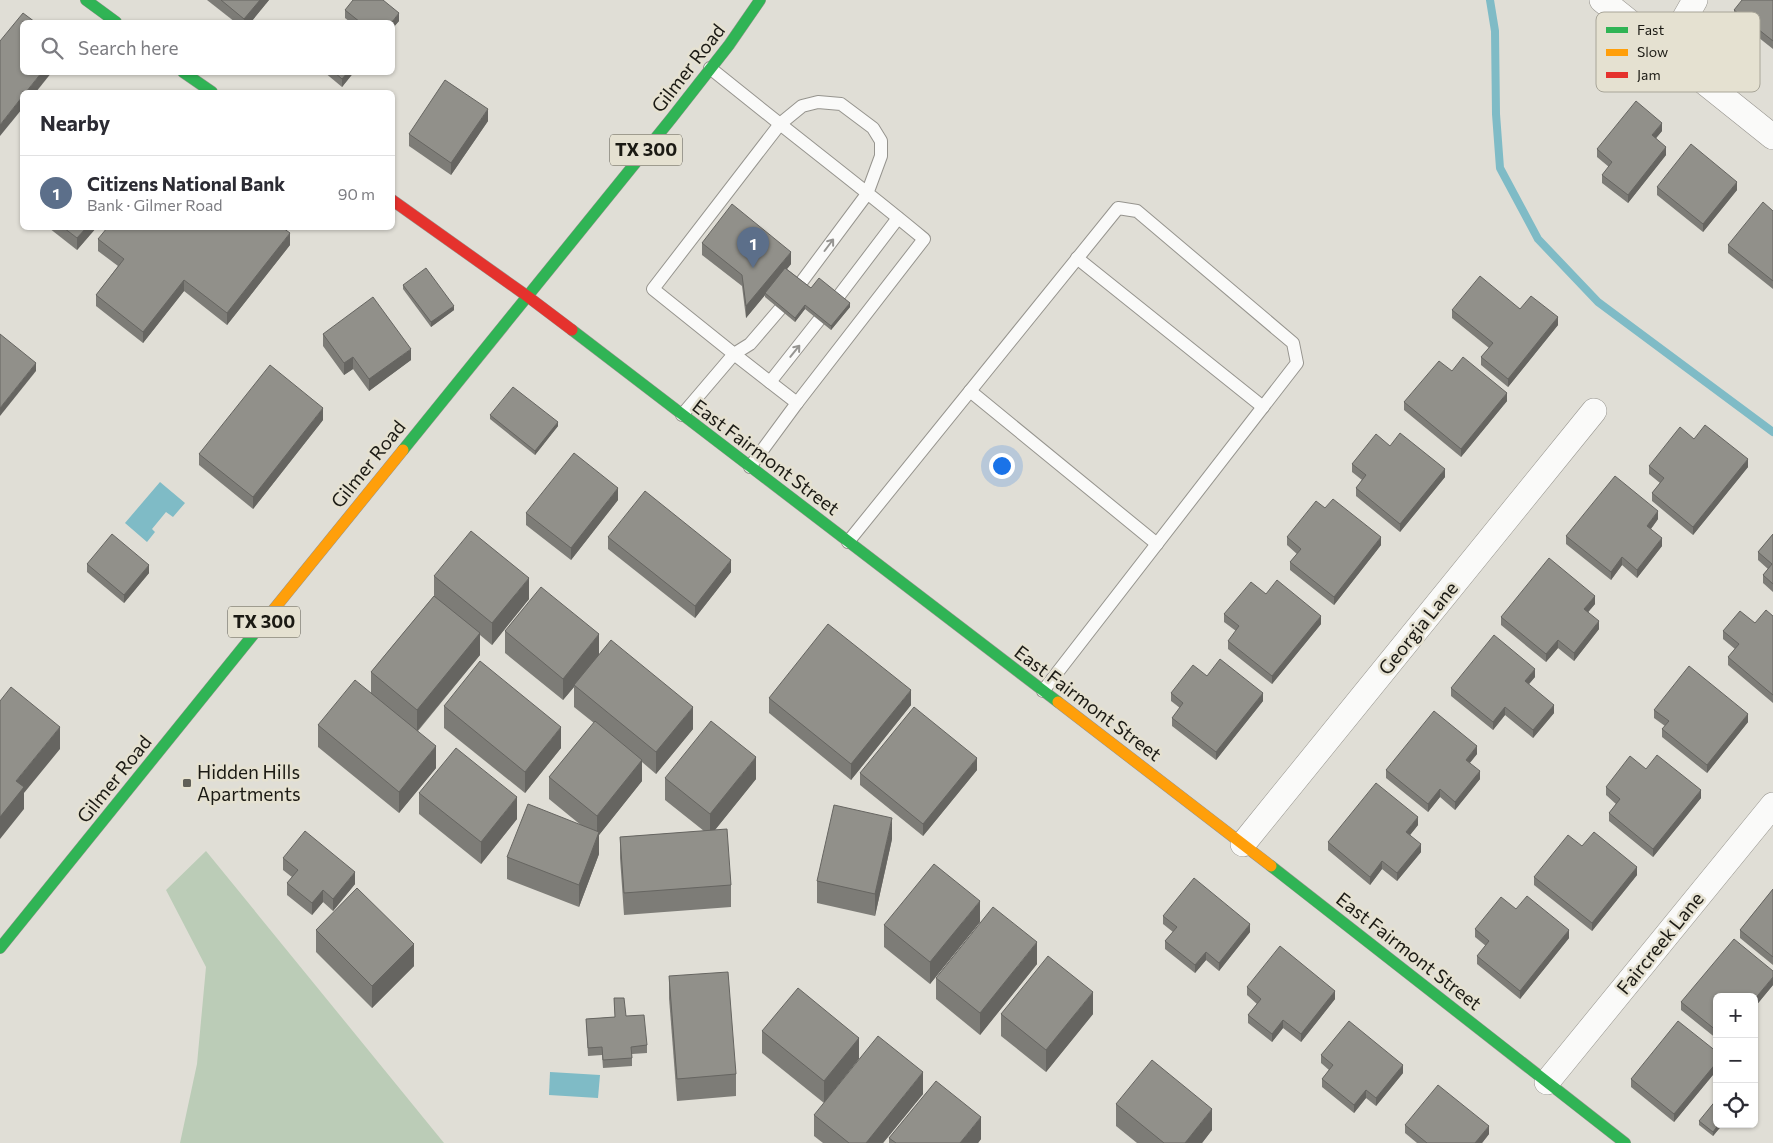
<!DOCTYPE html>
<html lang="en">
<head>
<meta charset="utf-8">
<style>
	body { margin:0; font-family:Commissioner,sans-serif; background:#f7f7f7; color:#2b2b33 }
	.controls { position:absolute; right:15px; bottom:15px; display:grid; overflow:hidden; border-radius:8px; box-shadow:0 1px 4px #0004 }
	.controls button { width:45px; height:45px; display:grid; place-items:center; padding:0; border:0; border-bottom:1px solid #e1e1e2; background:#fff; color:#2b2b33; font:25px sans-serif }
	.you { position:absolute; left:1001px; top:465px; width:18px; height:18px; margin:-12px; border:4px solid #fff; border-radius:50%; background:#1a73e8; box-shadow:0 0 0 8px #1a73e833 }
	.badge { display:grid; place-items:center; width:32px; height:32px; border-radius:50%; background:#b45309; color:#fff; font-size:16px; font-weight:700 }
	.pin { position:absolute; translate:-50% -41px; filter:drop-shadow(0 1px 2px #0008) }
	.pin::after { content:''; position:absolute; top:26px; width:18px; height:15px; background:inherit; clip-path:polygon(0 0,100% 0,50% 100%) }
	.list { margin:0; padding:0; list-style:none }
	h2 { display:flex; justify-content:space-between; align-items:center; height:65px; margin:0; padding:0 20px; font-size:21px }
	h2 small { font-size:16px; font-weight:400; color:#7c7c81 }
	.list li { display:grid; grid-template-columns:32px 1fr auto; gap:15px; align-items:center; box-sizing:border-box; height:75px; padding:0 20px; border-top:1px solid #e1e1e2 }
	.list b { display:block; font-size:19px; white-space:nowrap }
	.list p { margin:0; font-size:16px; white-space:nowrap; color:#7c7c81 }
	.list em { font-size:16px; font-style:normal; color:#7c7c81 }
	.icon { flex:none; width:28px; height:28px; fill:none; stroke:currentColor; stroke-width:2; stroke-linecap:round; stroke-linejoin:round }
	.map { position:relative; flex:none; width:1773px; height:1143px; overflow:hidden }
	.search { position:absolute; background:#fff; box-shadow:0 1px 4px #0004; left:20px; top:20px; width:375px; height:55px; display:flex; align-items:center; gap:12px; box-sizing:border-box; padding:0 18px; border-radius:8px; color:#7c7c81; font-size:19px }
	.panel { position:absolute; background:#fff; box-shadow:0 1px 4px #0004; left:20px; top:90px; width:375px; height:140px; border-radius:8px }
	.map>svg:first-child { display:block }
</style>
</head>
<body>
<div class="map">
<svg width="1773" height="1143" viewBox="0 0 1773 1143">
	<rect width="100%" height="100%" fill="#e0ded6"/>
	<path fill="#bbccb7" d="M206 851 444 1143H180L197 1064 206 967 166 890Z"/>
	<g fill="#7fbbc6">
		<path d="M160 482 185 503 173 517 166 512 152 529 155 532 147 542 125 523Z"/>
		<path d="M550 1072 600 1075 598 1098 549 1095Z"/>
	</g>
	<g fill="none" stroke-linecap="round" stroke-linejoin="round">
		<path stroke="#7fbbc6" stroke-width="8" d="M1490 0 1495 31 1496 114 1500 168 1538 239 1598 302 1773 432"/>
		<g stroke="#96948e" stroke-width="14">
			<g id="lane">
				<path d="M710 68 780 124 653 289 734 354 750 344 780 309"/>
				<path d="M1077 258 1263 407"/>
				<path d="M838 297 898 218"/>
				<path d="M770 382 819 320"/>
				<path d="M970 391 1157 544"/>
				<path d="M797 403 924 239C877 200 828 162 780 124L802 106 818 102 841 104 873 128 881 141V156L867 194 800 284"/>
				<path d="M682 415 734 354 797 403 750 467"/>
				<path d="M848 542 1118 208 1137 211 1293 343 1297 363 1043 691"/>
			</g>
		</g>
		<g stroke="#96948e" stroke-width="26">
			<g id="street">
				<path d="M1602 0 1773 137"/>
				<path d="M1666 51 1695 0"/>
				<path d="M1243 844 1594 411"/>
				<path d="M1547 1082 1773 805"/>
			</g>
		</g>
		<g stroke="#96948e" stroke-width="12">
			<g id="fast">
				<path d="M86 0 116 22"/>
				<path d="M183 72 212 92"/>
				<path d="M572 330 1058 702"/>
				<path d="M403 450 671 119 729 45 760 0"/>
				<path d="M1271 866 1625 1143"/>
				<path d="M0 948 257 630"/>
			</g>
		</g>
		<g stroke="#96948e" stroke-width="12">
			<g id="slow">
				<path d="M257 630 403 450"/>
				<path d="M1058 702 1271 866"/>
			</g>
		</g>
		<g stroke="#96948e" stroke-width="12">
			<path id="jam" d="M392 200 527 296 572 330"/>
		</g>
		<use href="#lane" stroke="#fafaf9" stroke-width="12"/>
		<use href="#street" stroke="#fafaf9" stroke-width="25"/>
		<use href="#fast" stroke="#30b455" stroke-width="11"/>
		<use href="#slow" stroke="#ff9f0a" stroke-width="11"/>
		<use href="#jam" stroke="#e5322d" stroke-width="11"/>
	</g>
	<g fill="#7d7c77">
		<path d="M207 0H269L251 22H235Z"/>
		<path d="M1773 0V49L1734 18V10Z"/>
		<path d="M345 10 399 21 392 29V22H350L345 18Z"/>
		<path d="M324 72H354L342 87Z"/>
		<path d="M488 121 451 175 409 146V134Z"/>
		<path d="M1662 131 1656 138 1666 155 1628 203 1602 183V175L1609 167 1597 157V149Z"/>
		<path d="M1657 187 1737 190 1703 232 1657 195Z"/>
		<path d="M1773 211V289L1728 253V245Z"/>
		<path d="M49 228H96L77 250Z"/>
		<path d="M98 239 290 245 227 325 184 291 143 343 96 306V295L118 266 98 251Z"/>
		<path d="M702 243 791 264 787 269 811 288 850 307 831 330 805 309 795 322 765 297V295L746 318 742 286 702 255Z"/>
		<path d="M403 285 454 310 431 327 403 289Z"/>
		<path d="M1520 309 1558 325 1508 387 1481 365V357L1489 348 1452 318V310Z"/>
		<path d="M323 334 411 360 369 391 353 369 344 375 323 346Z"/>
		<path d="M1452 371 1507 401 1461 457 1404 410V402Z"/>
		<path d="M490 415 558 426 535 455 490 419Z"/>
		<path d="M323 420 253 509 199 465V454Z"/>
		<path d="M1694 439 1748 467 1693 535 1652 501V493L1660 483 1649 474V466Z"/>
		<path d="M1390 446 1445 477 1400 532 1356 496V488L1362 480 1352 472V464Z"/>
		<path d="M618 500 571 560 526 525V513Z"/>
		<path d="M1658 519 1651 529 1662 546 1637 578 1622 565 1611 580 1566 544V536Z"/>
		<path d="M1773 534V592L1763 583V575L1768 569 1758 560V552Z"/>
		<path d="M608 537 731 572 695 618 608 549Z"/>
		<path d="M1287 537 1381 545 1334 605 1290 570V562L1297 554 1287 545Z"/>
		<path d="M87 564 149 573 124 603 87 572Z"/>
		<path d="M434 576 529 599 492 645 480 635V655L418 731 436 768 399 813 318 747V725L371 693V672L434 596Z"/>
		<path d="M1266 594 1321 624 1272 684 1228 649V641L1236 631 1224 622V614Z"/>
		<path d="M1595 604 1588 612 1599 629 1574 661 1558 648 1546 662 1501 625V617Z"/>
		<path d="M1773 616V703L1728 665V657L1735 649 1723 639V631L1755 623Z"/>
		<path d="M505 631 599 654 693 729 656 774 642 762V781L599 835V854L579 907 507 879V857L582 826 549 799V777L594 723 574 707V687L563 700 505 653Z"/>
		<path d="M1535 677 1528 684 1554 713 1533 738 1505 715 1493 730 1451 696V688Z"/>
		<path d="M1171 693 1263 701 1216 760 1172 726V718L1180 708 1171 701Z"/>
		<path d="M769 698 911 705 851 780 769 713Z"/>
		<path d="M444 706 561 748 525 793 444 728Z"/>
		<path d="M1654 710 1748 722 1707 773 1662 737V729L1665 726 1654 718Z"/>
		<path d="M1477 754 1469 763 1480 779 1455 810 1440 797 1428 812 1386 778V770Z"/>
		<path d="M1646 769 1701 798 1653 857 1609 821V813L1616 804 1606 795V787Z"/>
		<path d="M977 770 923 836 860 785V773Z"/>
		<path d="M665 778 756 779 715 830 731 885V907L624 915 620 858V837L704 831 665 800Z"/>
		<path d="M419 793 517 819 481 864 419 814Z"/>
		<path d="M1418 825 1410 835 1421 852 1397 881 1382 869 1370 885 1328 850V842Z"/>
		<path d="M892 839 875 916 817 903V881Z"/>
		<path d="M1582 846 1637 875 1592 931 1534 885V877Z"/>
		<path d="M283 858 355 884 333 911 323 902 312 915 287 895V883L292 877 283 870Z"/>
		<path d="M1773 889V965L1740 938V930Z"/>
		<path d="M1516 909 1569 938 1520 999 1477 964V956L1486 946 1475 937V929Z"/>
		<path d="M1163 916 1250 932 1219 971 1206 960 1195 973 1165 949V941L1173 932 1163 924Z"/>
		<path d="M980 922 930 984 884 947V925Z"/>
		<path d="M316 930 414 966 372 1008 316 952Z"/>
		<path d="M1037 964 980 1035 936 999V978Z"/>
		<path d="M669 976 736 1074V1096L677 1101 669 998Z"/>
		<path d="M1773 985 1754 1008V997H1717V1039L1681 1010V1002Z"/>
		<path d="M1247 987 1335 999 1301 1042 1283 1028 1272 1042 1248 1023V1015L1257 1004 1247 995Z"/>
		<path d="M614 998 626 1016 647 1045V1053L632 1054V1066L603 1068 602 1055 588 1056 586 1019 615 1017Z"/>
		<path d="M1001 1014H1093L1046 1072 1001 1036Z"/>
		<path d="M762 1031 859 1038 824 1103 762 1053Z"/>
		<path d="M1717 1052V1070L1674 1122 1631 1087V1079Z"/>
		<path d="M1321 1055 1403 1073 1376 1106 1366 1098 1354 1113 1322 1087V1079L1329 1070 1321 1063Z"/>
		<path d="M923 1094 883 1143H823L814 1136V1115Z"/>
		<path d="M1116 1104 1212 1130 1202 1143H1137L1116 1126Z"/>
		<path d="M1699 1121 1717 1124H1723L1713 1136 1699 1125Z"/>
		<path d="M1405 1125 1489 1134 1482 1143H1417L1405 1133Z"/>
		<path d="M889 1138 981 1139 978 1143H889Z"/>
	</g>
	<g fill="#666561">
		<path d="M260 0H269L251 22H244V19Z"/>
		<path d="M399 13V21L392 29V22Z"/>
		<path d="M42 72H52L36 92H26Z"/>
		<path d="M348 72H354L342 87V79Z"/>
		<path d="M22 97V109L0 136V125Z"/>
		<path d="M488 109V121L451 175V163Z"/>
		<path d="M1662 123V131L1652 143V135Z"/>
		<path d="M1666 147V155L1628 203V195Z"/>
		<path d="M1737 182V190L1703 232V224Z"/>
		<path d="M86 228H96L77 250V238Z"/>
		<path d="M290 233V245L227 325V313Z"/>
		<path d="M791 252V264L766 294 765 293V295L746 318V306Z"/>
		<path d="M184 280V291L143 343V332Z"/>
		<path d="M850 303V307L831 330V326Z"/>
		<path d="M805 305V309L795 322V318Z"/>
		<path d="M454 306V310L431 327V322Z"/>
		<path d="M1558 317V325L1508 387V379Z"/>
		<path d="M411 349V360L369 391V379Z"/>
		<path d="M353 357V369L344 375V363Z"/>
		<path d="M36 363V371L0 416V408Z"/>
		<path d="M1507 393V401L1461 457V449Z"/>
		<path d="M323 408V420L253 509V497Z"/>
		<path d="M558 422V426L535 455V451Z"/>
		<path d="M1748 459V467L1693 535V527Z"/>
		<path d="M1445 469V477L1400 532V524Z"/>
		<path d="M618 488V500L571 560V548Z"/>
		<path d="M1658 511V519L1647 534V526Z"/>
		<path d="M1381 537V545L1334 605V597Z"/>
		<path d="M1662 538V546L1637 578V570Z"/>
		<path d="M1622 557V565L1611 580V572Z"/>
		<path d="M731 560V572L695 618V606Z"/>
		<path d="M149 565V573L124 603V595Z"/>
		<path d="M529 578V599L492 645V623Z"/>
		<path d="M1595 596V604L1584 617V609Z"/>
		<path d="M1321 616V624L1272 684V676Z"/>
		<path d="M1599 621V629L1574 661V653Z"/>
		<path d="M480 633V655L417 731V710Z"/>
		<path d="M599 634V656L574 685V687L563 700V679Z"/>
		<path d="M1558 640V648L1546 662V654Z"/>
		<path d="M1535 669V677L1525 689V681Z"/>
		<path d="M911 690V705L851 780V764Z"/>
		<path d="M1263 693V701L1216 760V752Z"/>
		<path d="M1554 705V713L1533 738V730Z"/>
		<path d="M693 707V729L656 774V752Z"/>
		<path d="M1505 707V715L1493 730V722Z"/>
		<path d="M1748 714V722L1707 773V765Z"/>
		<path d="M60 727V749L24 793V809L0 839V817L16 781Z"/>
		<path d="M561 727V748L525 793V772Z"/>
		<path d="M436 746V768L399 813V792Z"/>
		<path d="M1477 746V754L1466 768V760Z"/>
		<path d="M756 757V779L710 836V814Z"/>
		<path d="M977 758V770L923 836V824Z"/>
		<path d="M642 760V781L599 835V854L579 907V885L597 838V816Z"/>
		<path d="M1480 771V779L1455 810V802Z"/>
		<path d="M1440 789V797L1428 812V804Z"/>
		<path d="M1701 790V798L1653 857V849Z"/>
		<path d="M517 797V819L481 864V842Z"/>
		<path d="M1418 817V825L1406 840V832Z"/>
		<path d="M892 818V839L875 916V894Z"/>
		<path d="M1421 844V852L1397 881V873Z"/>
		<path d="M1382 861V869L1370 885V877Z"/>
		<path d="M1637 867V875L1592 931V923Z"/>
		<path d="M355 872V884L333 911V899Z"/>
		<path d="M323 890V902L312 915V903Z"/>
		<path d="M980 901V922L930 984V962Z"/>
		<path d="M1250 924V932L1219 971V963Z"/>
		<path d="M1569 930V938L1520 999V991Z"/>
		<path d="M1037 942V964L980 1035V1013Z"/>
		<path d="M414 944V966L372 1008V986Z"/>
		<path d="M1206 952V960L1195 973V965Z"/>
		<path d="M1773 977V985L1754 1008V1000Z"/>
		<path d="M1335 991V999L1301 1042V1034Z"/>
		<path d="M1093 992V1014L1046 1072V1050Z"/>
		<path d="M1283 1020V1028L1272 1042V1034Z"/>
		<path d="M859 1038V1059L824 1103V1081Z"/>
		<path d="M1717 1062V1070L1674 1122V1114Z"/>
		<path d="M1403 1065V1073L1376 1106V1098Z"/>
		<path d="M923 1072V1094L883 1143H866Z"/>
		<path d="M1366 1090V1098L1354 1113V1105Z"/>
		<path d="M1212 1109V1130L1202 1143H1185Z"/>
		<path d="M981 1117V1139L978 1143H960Z"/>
		<path d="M1719 1124H1723L1713 1136V1132Z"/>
		<path d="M1489 1126V1134L1482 1143H1475Z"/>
	</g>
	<g fill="#91908a" stroke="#666561">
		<path d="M221 0H260L244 19Z"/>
		<path d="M353 0H383L399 13 392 22H360L345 10Z"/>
		<path d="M1742 0H1773V41L1734 10Z"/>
		<path d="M23 13 35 22H22V72H42L26 92H22V97L0 125V41Z"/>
		<path d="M334 72H348L342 79Z"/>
		<path d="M445 80 488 109 451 163 409 134Z"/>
		<path d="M1636 101 1662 123 1652 135 1666 147 1628 195 1602 175 1612 162 1597 149Z"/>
		<path d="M1691 144 1737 182 1703 224 1657 187Z"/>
		<path d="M1763 202 1773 211V281L1728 245Z"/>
		<path d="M732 204 791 252 746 306 742 275 702 243Z"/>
		<path d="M64 228H86L77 238Z"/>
		<path d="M107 228H283L290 233 227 313 184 280 143 332 96 295 124 259 98 239Z"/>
		<path d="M426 268 454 306 431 322 403 285Z"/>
		<path d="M785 268 811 288 819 278 850 303 831 326 805 305 795 318 765 293Z"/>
		<path d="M1480 276 1520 309 1531 296 1558 317 1508 379 1481 357 1493 343 1452 310Z"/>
		<path d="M373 297 411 349 369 379 353 357 344 363 323 334Z"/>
		<path d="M0 334 36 363 0 408Z"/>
		<path d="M1463 357 1507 393 1461 449 1404 402 1439 361 1452 371Z"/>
		<path d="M270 365 323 408 253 497 199 454Z"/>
		<path d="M513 387 558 422 535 451 490 415Z"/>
		<path d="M1705 425 1748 459 1693 527 1652 493 1664 478 1649 466 1680 427 1694 439Z"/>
		<path d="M1400 433 1445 469 1400 524 1356 488 1366 475 1352 464 1376 434 1390 446Z"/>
		<path d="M574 453 618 488 571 548 526 513Z"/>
		<path d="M1615 476 1658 511 1647 526 1662 538 1637 570 1622 557 1611 572 1566 536Z"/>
		<path d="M645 491 731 560 695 606 608 537Z"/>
		<path d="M1333 499 1381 537 1334 597 1290 562 1301 549 1287 537 1316 501 1325 508Z"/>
		<path d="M471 531 529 578 492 623 434 576Z"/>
		<path d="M112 534 149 565 124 595 87 564Z"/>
		<path d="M1773 534V584L1763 575 1772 564 1758 552Z"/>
		<path d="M1549 558 1595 596 1584 609 1599 621 1574 653 1558 640 1546 654 1501 617Z"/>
		<path d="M1277 580 1321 616 1272 676 1228 641 1239 626 1224 614 1251 582 1266 594Z"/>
		<path d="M541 587 599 634 563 679 505 631Z"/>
		<path d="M434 596 480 633 417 710 371 672Z"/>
		<path d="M1766 610 1773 616V695L1728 657 1739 644 1723 631 1740 611 1755 623Z"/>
		<path d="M828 624 911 690 851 764 769 698Z"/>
		<path d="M1494 635 1535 669 1525 681 1554 705 1533 730 1505 707 1493 722 1451 688Z"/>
		<path d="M611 640 693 707 656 752 574 685Z"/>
		<path d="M1220 659 1263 693 1216 752 1172 718 1183 703 1171 693 1193 665 1207 676Z"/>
		<path d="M480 661 561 727 525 772 444 706Z"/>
		<path d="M1689 666 1748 714 1707 765 1662 729 1669 721 1654 710Z"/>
		<path d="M355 680 436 746 399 792 318 725Z"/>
		<path d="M11 687 60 727 16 781 24 787 0 817V701Z"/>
		<path d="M914 707 977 758 923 824 860 773Z"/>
		<path d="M1434 711 1477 746 1466 760 1480 771 1455 802 1440 789 1428 804 1386 770Z"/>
		<path d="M595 721 642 760 597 816 549 777Z"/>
		<path d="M711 721 756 757 710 814 665 778Z"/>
		<path d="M456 748 517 797 481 842 419 793Z"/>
		<path d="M1657 755 1701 790 1653 849 1609 813 1620 799 1606 787 1630 756 1646 769Z"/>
		<path d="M1376 783 1418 817 1406 832 1421 844 1397 873 1382 861 1370 877 1328 842Z"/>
		<path d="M528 804 599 832 579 885 507 857Z"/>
		<path d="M834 805 892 818 875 894 817 881Z"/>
		<path d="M727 829 731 885 624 893 620 837Z"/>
		<path d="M305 831 355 872 333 899 323 890 312 903 287 883 298 870 283 858Z"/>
		<path d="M1594 832 1637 867 1592 923 1534 877 1568 835 1582 846Z"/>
		<path d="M934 864 980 901 930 962 884 925Z"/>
		<path d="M1194 878 1250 924 1219 963 1206 952 1195 965 1165 941 1177 927 1163 916Z"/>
		<path d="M357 888 414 944 372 986 316 930Z"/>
		<path d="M1773 889V957L1740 930Z"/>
		<path d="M1527 896 1569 930 1520 991 1477 956 1489 941 1475 929 1501 897 1516 909Z"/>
		<path d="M993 907 1037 942 980 1013 936 978Z"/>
		<path d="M1734 939 1773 971V977L1754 1000V997H1717V1031L1681 1002Z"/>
		<path d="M1280 946 1335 991 1301 1034 1283 1020 1272 1034 1248 1015 1261 999 1247 987Z"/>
		<path d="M1048 956 1093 992 1046 1050 1001 1014Z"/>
		<path d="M728 972 736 1074 677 1079 669 976Z"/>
		<path d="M798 988 859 1038 824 1081 762 1031Z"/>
		<path d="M614 998H624L626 1016 644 1015 647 1045 631 1047 632 1058 603 1060 602 1047 588 1048 586 1019 615 1017Z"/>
		<path d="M1349 1021 1403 1065 1376 1098 1366 1090 1354 1105 1322 1079 1333 1065 1321 1055Z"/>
		<path d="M1678 1021 1717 1052V1062L1674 1114 1631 1079Z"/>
		<path d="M878 1036 923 1072 866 1143H849L814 1115Z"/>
		<path d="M1152 1060 1212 1109 1185 1143H1164L1116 1104Z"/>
		<path d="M936 1081 981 1117 960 1143H896L889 1138Z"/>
		<path d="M1438 1085 1489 1126 1475 1143H1427L1405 1125Z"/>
		<path d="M1717 1099V1124H1719L1713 1132 1699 1121Z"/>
	</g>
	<defs><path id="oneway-shaft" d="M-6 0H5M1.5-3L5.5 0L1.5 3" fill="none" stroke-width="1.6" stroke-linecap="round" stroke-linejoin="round" transform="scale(1.25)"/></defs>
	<g stroke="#969592">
		<use href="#oneway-shaft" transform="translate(829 245) rotate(-53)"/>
		<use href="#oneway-shaft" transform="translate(795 351) rotate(-51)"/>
	</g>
	<rect fill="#605f58" stroke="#e5e1d1" stroke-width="2" x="182" y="778" width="10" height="10" rx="2.5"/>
	<g text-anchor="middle" stroke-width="5" stroke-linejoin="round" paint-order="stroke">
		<g fill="#e5e1d1" stroke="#58564d" stroke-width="1">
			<rect x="610" y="134.5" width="72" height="31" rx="4"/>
			<rect x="228" y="606.5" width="72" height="31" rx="4"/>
		</g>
		<g font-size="18" font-weight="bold" fill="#1b1a14">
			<text x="646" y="156">TX 300</text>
			<text x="264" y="628">TX 300</text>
		</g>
		<g font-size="19" fill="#1b1a14" stroke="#e5e1d1">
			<text transform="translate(688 68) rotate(-52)" y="7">Gilmer Road</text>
			<text transform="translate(766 457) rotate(37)" y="7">East Fairmont Street</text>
			<text transform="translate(368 464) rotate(-51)" y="7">Gilmer Road</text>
			<text transform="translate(1418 628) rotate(-51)" y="7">Georgia Lane</text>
			<text transform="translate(1088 703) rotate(37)" y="7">East Fairmont Street</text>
			<text transform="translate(114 779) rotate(-51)" y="7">Gilmer Road</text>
			<text transform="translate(1660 943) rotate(-51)" y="7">Faircreek Lane</text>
			<text transform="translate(1409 951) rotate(38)" y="7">East Fairmont Street</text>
		</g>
		<g font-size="19" fill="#1b1a14" stroke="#e5e1d1" text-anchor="start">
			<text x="197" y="779">Hidden Hills<tspan x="197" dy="22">Apartments</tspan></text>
		</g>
	</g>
	<rect x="1596" y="12" width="164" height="80" rx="8" fill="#e5e1d1" stroke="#a8a598" stroke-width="1"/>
	<rect x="1606" y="27" width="22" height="6" fill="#30b455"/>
	<rect x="1606" y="49" width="22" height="7" fill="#ff9f0a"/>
	<rect x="1606" y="72" width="22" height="6" fill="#e5322d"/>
	<g font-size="14" fill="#1b1a14">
		<text x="1637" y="35">Fast</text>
		<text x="1637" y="57">Slow</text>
		<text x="1637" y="80">Jam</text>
	</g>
</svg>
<div class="controls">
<button>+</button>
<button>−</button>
<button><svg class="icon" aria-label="locate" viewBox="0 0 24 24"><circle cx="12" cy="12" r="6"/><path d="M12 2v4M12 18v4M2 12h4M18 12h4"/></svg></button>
</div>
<div class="you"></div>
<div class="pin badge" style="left:753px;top:268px;background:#5c6f8a">1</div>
<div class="search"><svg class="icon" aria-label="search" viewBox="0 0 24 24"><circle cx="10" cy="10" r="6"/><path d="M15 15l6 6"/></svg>Search here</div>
<section class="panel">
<h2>Nearby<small></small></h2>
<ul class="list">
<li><span class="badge" style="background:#5c6f8a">1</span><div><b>Citizens National Bank</b><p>Bank · Gilmer Road</p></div><em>90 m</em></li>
</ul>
</section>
</div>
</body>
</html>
